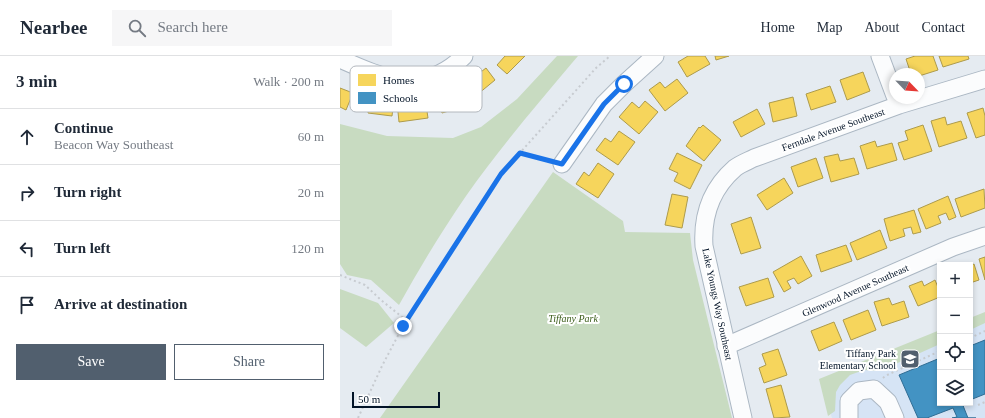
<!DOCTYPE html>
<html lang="en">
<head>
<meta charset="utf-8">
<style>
	body { margin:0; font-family:"Times New Roman",serif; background:#f6f6f7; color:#1f2937 }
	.controls { position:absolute; right:12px; bottom:12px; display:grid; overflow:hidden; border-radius:0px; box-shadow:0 2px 6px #0003 }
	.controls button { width:36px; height:36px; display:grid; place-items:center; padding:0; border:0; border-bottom:1px solid #e0e1e3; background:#fff; color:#1f2937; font:20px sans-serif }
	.compass { position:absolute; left:549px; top:12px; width:36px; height:36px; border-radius:50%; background:#fff; box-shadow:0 2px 6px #0003; rotate:115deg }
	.scale { position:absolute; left:12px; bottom:10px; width:88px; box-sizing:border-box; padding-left:4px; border:2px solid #021327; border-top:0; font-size:11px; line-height:14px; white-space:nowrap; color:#021327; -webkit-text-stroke:3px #fff; paint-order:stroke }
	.stop { position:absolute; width:12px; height:12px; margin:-9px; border:3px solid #1a73e8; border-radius:50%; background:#fff }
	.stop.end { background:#1a73e8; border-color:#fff; box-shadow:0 1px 4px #0008 }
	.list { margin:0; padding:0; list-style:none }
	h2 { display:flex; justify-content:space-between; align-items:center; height:52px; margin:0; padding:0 16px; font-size:17px }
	h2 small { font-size:13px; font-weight:400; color:#747a83 }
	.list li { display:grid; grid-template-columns:26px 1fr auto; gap:12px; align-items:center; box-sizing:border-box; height:56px; padding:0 16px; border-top:1px solid #e0e1e3 }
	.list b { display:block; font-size:15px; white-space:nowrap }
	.list p { margin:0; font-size:13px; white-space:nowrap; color:#747a83 }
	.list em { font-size:13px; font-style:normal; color:#747a83 }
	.actions { display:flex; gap:8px; padding:12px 16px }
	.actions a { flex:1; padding:9px 0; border:1px solid #515f6e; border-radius:0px; text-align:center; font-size:14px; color:#515f6e }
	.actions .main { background:#515f6e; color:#fff }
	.icon { flex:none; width:22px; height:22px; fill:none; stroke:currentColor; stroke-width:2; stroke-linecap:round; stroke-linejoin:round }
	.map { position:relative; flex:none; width:645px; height:362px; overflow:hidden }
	header { display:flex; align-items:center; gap:24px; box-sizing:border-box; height:56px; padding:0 20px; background:#fff; border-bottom:1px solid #e0e1e3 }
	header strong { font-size:19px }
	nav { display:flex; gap:22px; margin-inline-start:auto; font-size:14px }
	.search { width:280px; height:36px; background:#f6f6f7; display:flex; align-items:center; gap:10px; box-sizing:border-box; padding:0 14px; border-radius:0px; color:#747a83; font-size:15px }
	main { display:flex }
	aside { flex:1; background:#fff }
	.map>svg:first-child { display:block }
</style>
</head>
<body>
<header>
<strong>Nearbee</strong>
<div class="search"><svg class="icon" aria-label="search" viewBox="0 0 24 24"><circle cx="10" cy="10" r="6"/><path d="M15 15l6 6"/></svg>Search here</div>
<nav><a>Home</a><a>Map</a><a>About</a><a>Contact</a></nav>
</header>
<main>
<aside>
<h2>3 min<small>Walk · 200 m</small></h2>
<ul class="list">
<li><svg class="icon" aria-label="ahead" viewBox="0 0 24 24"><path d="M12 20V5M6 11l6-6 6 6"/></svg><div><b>Continue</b><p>Beacon Way Southeast</p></div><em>60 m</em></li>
<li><svg class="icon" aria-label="right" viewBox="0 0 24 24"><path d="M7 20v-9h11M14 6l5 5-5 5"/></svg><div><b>Turn right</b></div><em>20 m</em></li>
<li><svg class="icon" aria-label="left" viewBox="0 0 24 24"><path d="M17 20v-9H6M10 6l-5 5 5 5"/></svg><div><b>Turn left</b></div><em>120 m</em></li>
<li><svg class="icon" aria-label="arrive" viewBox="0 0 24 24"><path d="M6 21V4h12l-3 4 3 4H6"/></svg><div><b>Arrive at destination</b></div></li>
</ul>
<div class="actions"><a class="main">Save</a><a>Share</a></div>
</aside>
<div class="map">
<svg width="645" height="362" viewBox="0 0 645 362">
	<rect width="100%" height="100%" fill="#e5ebf1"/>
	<path fill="#d6e4f5" d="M645 262V362H492L481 326 600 280V347H630V268Z"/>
	<g fill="#c8dbc1">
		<path d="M217 0H238L232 7C196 50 158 94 126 140 102 175 80 211 59 249L31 224 7 219 0 208V68L47 80 113 82 141 71 177 43Z"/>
		<path d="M213 116 283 165 285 176 350 177 353 204 392 362H40Z"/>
		<path d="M0 233 38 247 54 267 26 291 0 272Z"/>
		<path d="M645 256V267L630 274V262Z"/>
		<path d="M600 274V288L540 315 524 314 510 319 500 329 496 336 495 355 488 360 479 323Z"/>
	</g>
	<g fill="#f6d55c" stroke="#ad9b4c">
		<path d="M165 0H185L167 18 157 9Z"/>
		<path d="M348 0H365L370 8 347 21 338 6Z"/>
		<path d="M375 0H389L376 4Z"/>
		<path d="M575 0H593L598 14 579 20V18H571L566 3Z"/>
		<path d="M599 0H628L629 3 603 11Z"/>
		<path d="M146 12 155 24 138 38 128 26Z"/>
		<path d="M523 16 530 35 507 44 500 24Z"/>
		<path d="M337 23 348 37 325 55 309 34 320 26 325 32Z"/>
		<path d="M490 30 496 46 471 54 466 38Z"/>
		<path d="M0 32 13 37 6 54 0 51Z"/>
		<path d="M121 34 126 50 102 57 97 41Z"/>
		<path d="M30 41 54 44 52 60 28 57Z"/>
		<path d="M453 41 457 60 433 66 429 47Z"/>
		<path d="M85 42 88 62 59 66 57 46Z"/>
		<path d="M305 45 318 56 299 78 279 61 292 46 299 52Z"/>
		<path d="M643 52 645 60V79L636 82 627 57Z"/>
		<path d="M417 53 425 68 401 81 393 66Z"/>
		<path d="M605 61 607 69 621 65 627 82 599 91 591 65Z"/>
		<path d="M363 69 381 84 364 105 346 90 359 71 360 72Z"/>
		<path d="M583 69 592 95 564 104 558 87 568 84 565 75Z"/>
		<path d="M279 75 295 86 278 109 256 94 265 82 271 86Z"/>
		<path d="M535 85 537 91 552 87 557 104 527 113 520 90Z"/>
		<path d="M337 97 362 109 350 133 334 125 338 117 329 113Z"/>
		<path d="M498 98 500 105 514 102 519 118 491 126 484 101Z"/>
		<path d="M476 102 483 122 458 131 451 111Z"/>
		<path d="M258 107 274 118 258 142 236 128 244 116 249 120Z"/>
		<path d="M444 122 453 137 427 154 417 139Z"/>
		<path d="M644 133 645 152 621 161 615 143Z"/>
		<path d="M332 138 348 141 342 172 325 169Z"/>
		<path d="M608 140 616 161 609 164 606 157 598 160 601 167 586 173 578 153Z"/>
		<path d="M574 154 581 176 573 178 571 171 563 173 565 180 550 185 544 163Z"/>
		<path d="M411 161 421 192 401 198 391 168Z"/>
		<path d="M540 174 547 192 517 204 510 187Z"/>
		<path d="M506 189 512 205 481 216 476 199Z"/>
		<path d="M461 200 472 220 458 228 454 222 447 225 451 232 444 236 433 216Z"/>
		<path d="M645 201V224L639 203Z"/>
		<path d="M634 208 639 224 630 227V210Z"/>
		<path d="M428 222 434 241 406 250 399 231Z"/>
		<path d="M595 224 600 236V241L578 250 569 230 582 225 584 230Z"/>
		<path d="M549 242 552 249 564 245 569 261 542 270 534 246Z"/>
		<path d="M528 254 536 274 511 284 503 264Z"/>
		<path d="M494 266 502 285 479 295 471 275Z"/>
		<path d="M438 293 447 319 424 327 419 312 426 309 422 298Z"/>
		<path d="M441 329 450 361 434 362 426 333Z"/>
	</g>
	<g fill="#4393c3" stroke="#306d94">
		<path d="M645 284V338L630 344V290Z"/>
		<path d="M600 302V347H623H622L628 362H636H612L617 361 613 352 587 362H578L559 319Z"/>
	</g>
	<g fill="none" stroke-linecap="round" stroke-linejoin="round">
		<g stroke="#abb7c3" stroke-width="19">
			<g id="minor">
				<path d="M540 0 555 40"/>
				<path d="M0 3C45 23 84 40 124 0"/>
				<path d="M222 108 264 48 284 28 315 0"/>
				<path d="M386 290 613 191 645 180"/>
				<path d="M403 362 364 190C362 159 371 133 395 112 400 108 408 105 414 102L559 49 645 23"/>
				<path d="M509 362V345L519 335 534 333 548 346 555 362"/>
			</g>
		</g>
		<g stroke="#c7cbd0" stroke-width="2" stroke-dasharray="2 3" stroke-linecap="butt">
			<path d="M180 97 209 105"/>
			<path d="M0 219 25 229 41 244 67 265"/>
			<path d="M630 282 645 275"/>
			<path d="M543 322 545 320 600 295"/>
			<path d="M638 349 645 346"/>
			<path d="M18 362 42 310 63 270 161 118 256 12 270 0"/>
		</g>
		<use href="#minor" stroke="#fbfcfd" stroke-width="17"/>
	</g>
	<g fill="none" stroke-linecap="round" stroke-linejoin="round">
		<path stroke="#1a73e8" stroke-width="5" d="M63 270 161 118 180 97 222 108 264 48 284 28"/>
	</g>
	<defs>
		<g id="school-square" transform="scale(1)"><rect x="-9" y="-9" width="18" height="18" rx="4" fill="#515f6e" stroke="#fff"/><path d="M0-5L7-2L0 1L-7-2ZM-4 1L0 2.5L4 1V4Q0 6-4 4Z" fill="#fff"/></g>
	</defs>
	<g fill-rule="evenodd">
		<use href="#school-square" x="570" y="303"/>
	</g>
	<g text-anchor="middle" stroke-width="4" stroke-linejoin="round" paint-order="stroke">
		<g font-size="10" fill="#021327" stroke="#fff">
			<text transform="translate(493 73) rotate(-20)" y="4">Ferndale Avenue Southeast</text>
			<text transform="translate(515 234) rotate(-24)" y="4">Glenwood Avenue Southeast</text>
			<text transform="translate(378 248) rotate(78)" y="4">Lake Youngs Way Southeast</text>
		</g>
		<g font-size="10" font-style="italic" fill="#395b17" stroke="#fff">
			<text x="233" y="266">Tiffany Park</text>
		</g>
		<g font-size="10" fill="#021327" stroke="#fff" text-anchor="end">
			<text x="556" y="301">Tiffany Park<tspan x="556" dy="12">Elementary School</tspan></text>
		</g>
	</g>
	<rect x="10" y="10" width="132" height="46" rx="6" fill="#fff" stroke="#b3b8be" stroke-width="1"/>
	<rect x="18" y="18" width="18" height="12" fill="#f6d55c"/>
	<rect x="18" y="36" width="18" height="12" fill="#4393c3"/>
	<g font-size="11" fill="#021327">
		<text x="43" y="28">Homes</text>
		<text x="43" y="46">Schools</text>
	</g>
</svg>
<div class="controls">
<button>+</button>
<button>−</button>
<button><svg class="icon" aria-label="locate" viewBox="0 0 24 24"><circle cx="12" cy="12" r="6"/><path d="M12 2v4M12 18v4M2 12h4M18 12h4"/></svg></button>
<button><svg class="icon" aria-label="layers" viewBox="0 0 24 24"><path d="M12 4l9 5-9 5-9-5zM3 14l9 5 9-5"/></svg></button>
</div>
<svg class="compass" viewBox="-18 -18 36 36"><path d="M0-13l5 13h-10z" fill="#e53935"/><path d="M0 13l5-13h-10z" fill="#747a83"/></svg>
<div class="scale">50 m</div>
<div class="stop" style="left:284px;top:28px"></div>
<div class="stop end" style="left:63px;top:270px"></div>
</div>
</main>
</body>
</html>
